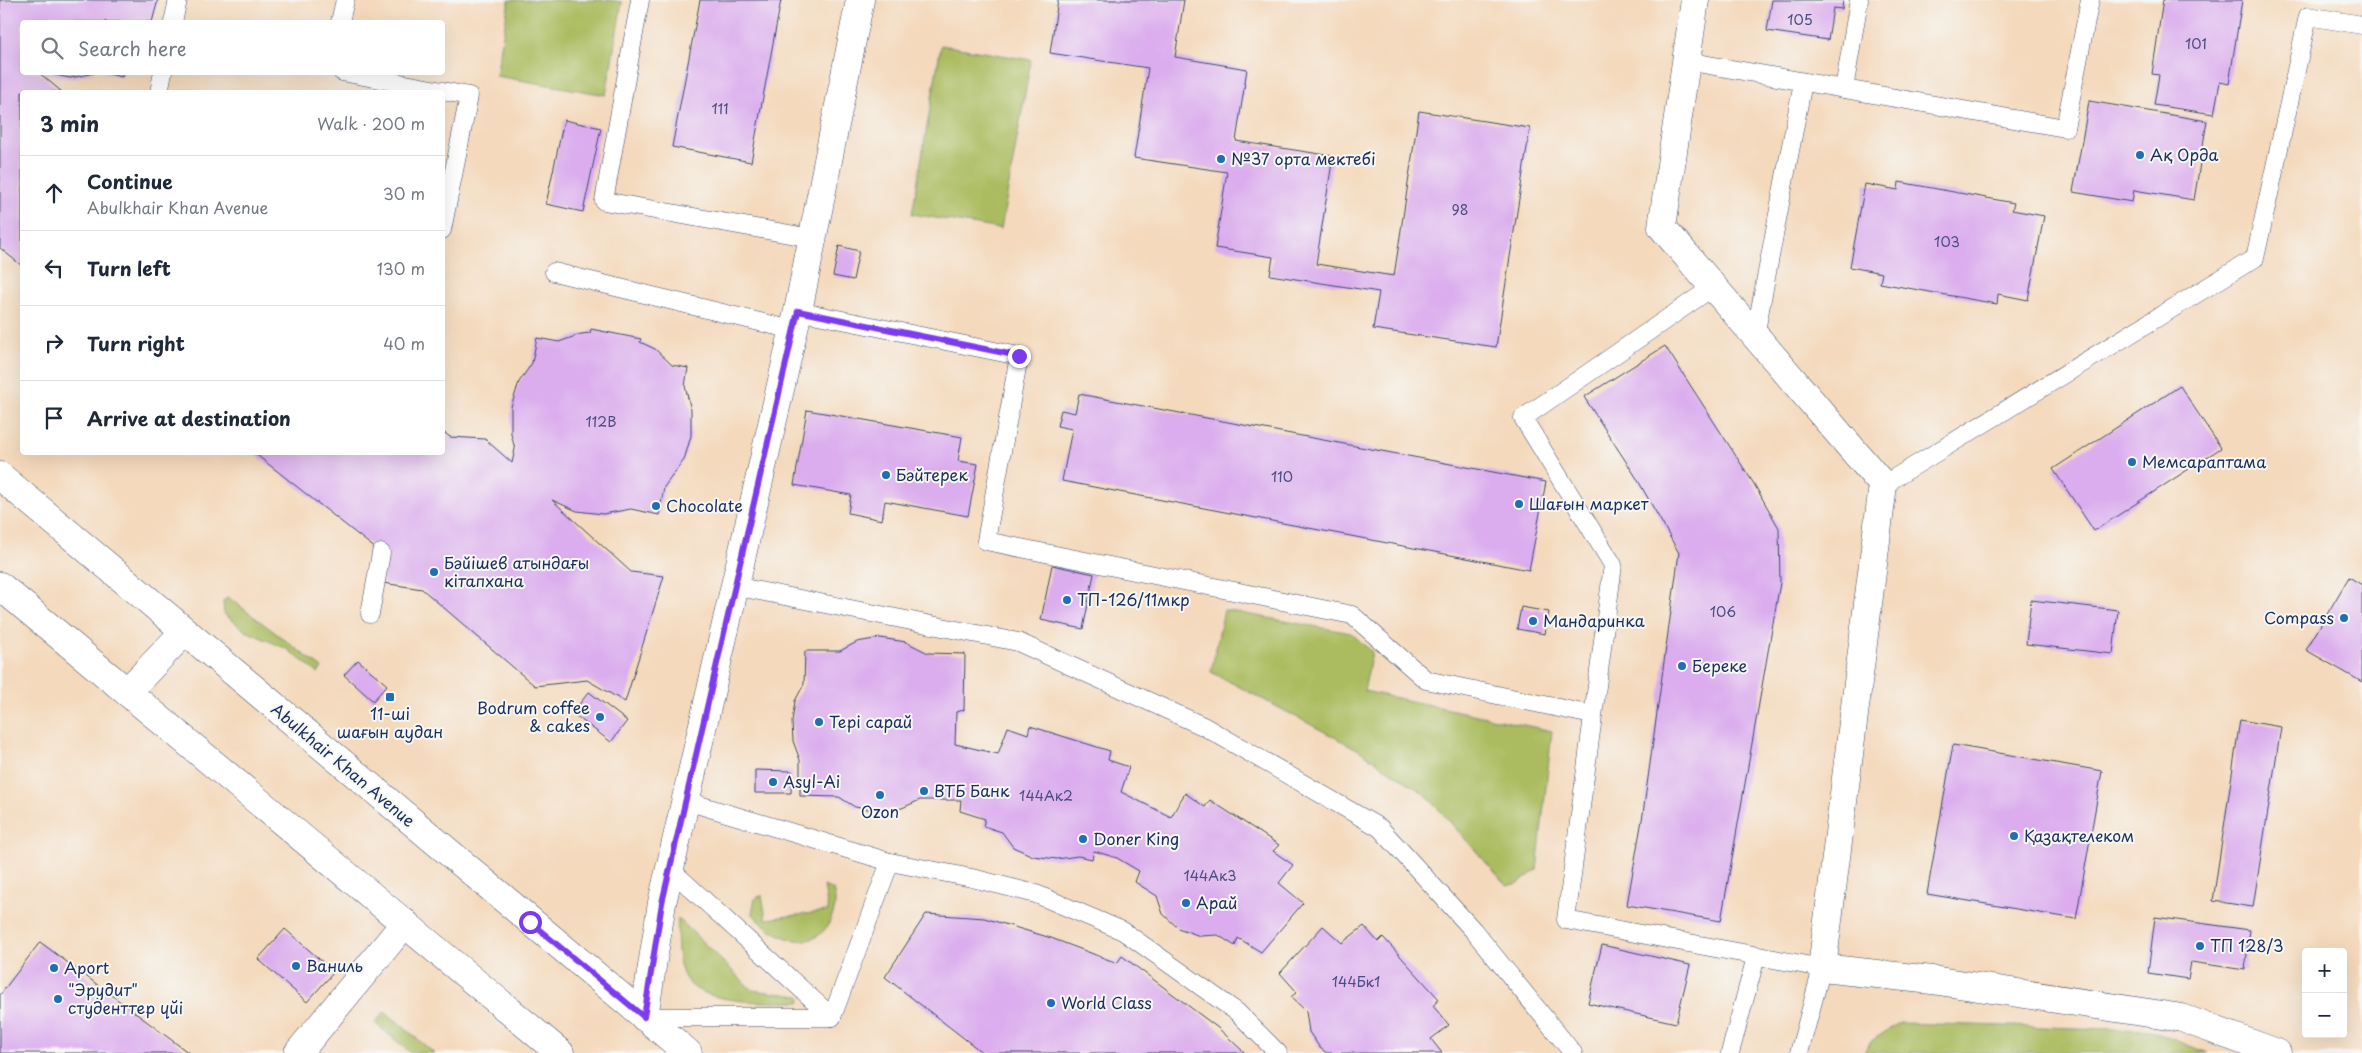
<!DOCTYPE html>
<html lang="en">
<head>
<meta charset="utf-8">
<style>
	body { margin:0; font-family:"Playpen Sans",sans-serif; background:#f6f6f7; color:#1f2937 }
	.controls { position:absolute; right:15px; bottom:15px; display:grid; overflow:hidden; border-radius:5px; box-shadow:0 5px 20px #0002 }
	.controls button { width:45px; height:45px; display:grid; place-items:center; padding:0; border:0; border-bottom:1px solid #e0e1e3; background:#fff; color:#1f2937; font:25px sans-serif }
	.stop { position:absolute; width:15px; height:15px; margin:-11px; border:4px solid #7c3aed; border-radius:50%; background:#fff }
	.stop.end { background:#7c3aed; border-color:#fff; box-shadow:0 1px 5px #0008 }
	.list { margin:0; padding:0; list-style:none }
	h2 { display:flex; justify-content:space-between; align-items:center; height:65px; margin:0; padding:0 20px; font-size:21px }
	h2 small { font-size:16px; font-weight:400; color:#747a83 }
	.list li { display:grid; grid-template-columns:32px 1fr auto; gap:15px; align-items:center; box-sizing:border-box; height:75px; padding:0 20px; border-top:1px solid #e0e1e3 }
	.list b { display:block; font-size:19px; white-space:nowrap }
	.list p { margin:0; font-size:16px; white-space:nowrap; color:#747a83 }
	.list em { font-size:16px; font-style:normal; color:#747a83 }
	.icon { flex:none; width:28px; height:28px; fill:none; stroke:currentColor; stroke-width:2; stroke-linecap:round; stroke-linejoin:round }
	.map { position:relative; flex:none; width:2362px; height:1053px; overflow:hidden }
	.search { position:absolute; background:#fff; box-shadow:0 5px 20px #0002; left:20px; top:20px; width:425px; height:55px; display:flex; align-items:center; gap:12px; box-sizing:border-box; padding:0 18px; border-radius:5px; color:#747a83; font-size:19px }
	.panel { position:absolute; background:#fff; box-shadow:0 5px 20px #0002; left:20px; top:90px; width:425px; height:365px; border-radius:5px }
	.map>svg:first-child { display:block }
</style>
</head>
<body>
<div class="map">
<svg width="2362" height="1053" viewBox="0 0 2362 1053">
	<rect width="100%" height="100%" fill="#f6f6f2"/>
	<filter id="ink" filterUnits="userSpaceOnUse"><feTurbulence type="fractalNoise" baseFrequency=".02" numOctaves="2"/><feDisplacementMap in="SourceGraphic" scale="10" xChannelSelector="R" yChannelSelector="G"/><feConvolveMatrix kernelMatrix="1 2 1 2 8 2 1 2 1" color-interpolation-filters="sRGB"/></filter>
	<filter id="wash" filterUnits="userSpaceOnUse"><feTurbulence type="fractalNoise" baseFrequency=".0096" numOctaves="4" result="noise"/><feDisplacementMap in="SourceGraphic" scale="20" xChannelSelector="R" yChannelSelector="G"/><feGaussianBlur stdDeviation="1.12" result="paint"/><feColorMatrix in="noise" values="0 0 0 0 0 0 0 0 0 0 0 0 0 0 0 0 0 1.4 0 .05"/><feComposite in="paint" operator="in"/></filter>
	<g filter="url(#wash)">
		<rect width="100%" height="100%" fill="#f4d9bc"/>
		<g fill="#aabc5f" stroke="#62765e">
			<path d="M509 0H608L622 2 606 95 496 76Z"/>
			<path d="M941 45 1031 60 1001 229 912 214Z"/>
			<path d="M228 597 322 668 318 673 287 649 246 631 224 614 223 601Z"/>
			<path d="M1224 610 1351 633 1372 652 1364 691 1552 731 1537 870 1518 883 1507 886 1426 795 1357 749 1211 672Z"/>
			<path d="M824 886 833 890C837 903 835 911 829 923 811 957 770 935 752 913L755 898 762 895 766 919 828 911Z"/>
			<path d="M678 918 752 990 800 996 801 1002C773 1002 701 1006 685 978 676 962 677 936 678 918Z"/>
			<path d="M385 1011 434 1053H411L375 1023Z"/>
			<path d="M1899 1023 2149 1030 2208 1053H1865L1870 1042Z"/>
		</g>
		<g id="blocks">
			<g fill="#dbadee">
				<path d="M0 0H158L152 22H22V72H38L62 92H22V266L0 248Z"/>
				<path d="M700 0H781L751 162 672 147Z"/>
				<path d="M1058 0H1184L1175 57 1247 69 1236 141 1333 156 1316 264 1394 276 1419 111 1530 128 1496 347 1373 329 1379 292 1270 275 1273 257 1215 248 1227 172 1134 158 1148 68 1050 53Z"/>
				<path d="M1772 0H1843L1842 9 1833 8 1828 40 1767 31Z"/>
				<path d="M2163 0H2242L2229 84 2220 82 2214 114 2154 105 2159 75 2152 74Z"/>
				<path d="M39 72H95V73L70 78Z"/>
				<path d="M100 72H123L122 77Z"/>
				<path d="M2089 101 2207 121 2194 200 2134 190 2132 202 2073 192Z"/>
				<path d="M564 120 601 128 583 212 546 204Z"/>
				<path d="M1899 182 2014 203 2012 210 2044 216 2028 300 1998 294 1997 304 1880 283 1882 273 1850 267 1865 184 1898 190Z"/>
				<path d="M839 246 859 251 853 280 833 276Z"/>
				<path d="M591 329 641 339 640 342 655 349 672 365 688 368 685 386 691 410V436L684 460 664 487 659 515 631 509 603 514 577 511 552 500 631 572 664 576 625 702 587 680 535 686 422 589 383 583 381 553 253 452H442V431L450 437 485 439 512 463 515 449 511 434V407L519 382 532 363 537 338 559 342 581 334 590 333Z"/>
				<path d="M1665 346 1754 484 1779 528 1780 583 1721 921 1627 905 1643 814 1679 553 1636 477 1584 397Z"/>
				<path d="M2180 386 2221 448 2094 531 2053 469Z"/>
				<path d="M1079 394 1546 482 1529 570 1062 481 1072 429 1057 426 1061 410 1075 413Z"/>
				<path d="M807 410 962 437 958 461 978 464 968 516 885 501 882 520 848 513 851 495 794 485Z"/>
				<path d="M1052 565 1094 574 1083 629 1041 620Z"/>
				<path d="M2349 577 2362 585V682L2306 650Z"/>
				<path d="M2031 600 2118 610 2113 654 2026 644Z"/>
				<path d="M1521 607 1549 612 1545 634 1517 629Z"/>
				<path d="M880 638 906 642 928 653 965 654 964 710 956 712 955 744 998 754 1008 727 1028 734 1030 726 1110 751 1108 760 1129 767 1121 792 1171 817 1185 793 1205 807 1210 800 1279 845 1273 851 1293 865 1279 883 1303 903 1261 952 1238 938 1235 946 1218 935 1200 936 1178 928 1163 914 1157 896 1135 882 1139 871 1117 858 1094 851 1092 859 1078 856 1057 859 1033 856 1013 847 1002 832 983 826 985 819 960 811 961 800H920L902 808 879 811 855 807 839 797 800 796V760L793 741 792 722 795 701 804 684 805 651H840L857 642Z"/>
				<path d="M358 660 387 685 373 701 344 675Z"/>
				<path d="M589 692 627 721 611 742 572 713Z"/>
				<path d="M2240 720 2281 727 2253 907 2213 901Z"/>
				<path d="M1953 745 2102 771 2076 919 1927 894Z"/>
				<path d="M755 770 792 771 791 793H755Z"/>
				<path d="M926 914 984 918 1051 938 1117 963 1122 956 1218 1028 1245 1053H983L885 977Z"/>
				<path d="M2155 917 2250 930 2245 970 2191 962 2188 979 2148 973Z"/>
				<path d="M1323 926 1342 943 1364 926 1378 942 1383 937 1439 999 1433 1006 1449 1025 1431 1039 1442 1053H1327L1320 1048 1309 1032 1306 1011 1291 997 1297 992 1280 973Z"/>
				<path d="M285 929 334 972 307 1002 258 959Z"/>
				<path d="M40 942 122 1003 189 1053H0V995Z"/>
				<path d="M1602 945 1690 965 1676 1023 1588 1003Z"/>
			</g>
		</g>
	</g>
	<g filter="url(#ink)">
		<use href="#blocks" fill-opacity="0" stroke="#3c486c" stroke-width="1"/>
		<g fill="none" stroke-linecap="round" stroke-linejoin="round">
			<g stroke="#3c486c" stroke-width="19">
				<g id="service">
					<path d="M640 0 604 201 812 238"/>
					<path d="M173 22 178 0"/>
					<path d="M340 22 345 0"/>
					<path d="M1686 61 2065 128 2090 0"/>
					<path d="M342 72 469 96 442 230"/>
					<path d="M1844 89 1859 0"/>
					<path d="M159 92 163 72"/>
					<path d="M554 272 793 330"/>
					<path d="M1713 287 1523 418 1613 565 1566 920 1822 968 1799 1053"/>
					<path d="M798 311 1019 356 986 541 1352 615 1426 680 1592 715"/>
					<path d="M1755 336 1803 82"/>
					<path d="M1883 485 2255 258 2308 16 2362 25"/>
					<path d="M734 586 1018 642 1205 727 1380 828 1473 930 1573 1053"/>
					<path d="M370 614 381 553"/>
					<path d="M686 801 890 862 972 878 1036 894 1123 931 1237 1012 1278 1053"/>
					<path d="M670 869 832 1017"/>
					<path d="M644 1017H832"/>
					<path d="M832 1017 890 862"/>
					<path d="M1730 1053 1756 957"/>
				</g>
			</g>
			<g stroke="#3c486c" stroke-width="29">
				<g id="minor">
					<path d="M1695 0 1662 227 1883 485 1822 968 1932 980 2182 1018 2277 1053"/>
					<path d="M644 1017 662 903 798 311 860 0"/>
					<path d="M298 1053 405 923"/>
				</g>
			</g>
			<g stroke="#3c486c" stroke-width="29">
				<g id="secondary">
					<path d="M0 476 688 1053"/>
					<path d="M0 586 560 1053"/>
					<path d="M127 692 184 632"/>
				</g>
			</g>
			<use href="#service" stroke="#fff" stroke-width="18"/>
			<use href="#minor" stroke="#fff" stroke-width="28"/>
			<use href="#secondary" stroke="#fff" stroke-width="28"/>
		</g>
	</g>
	<g fill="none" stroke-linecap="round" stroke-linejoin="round" filter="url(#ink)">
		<path stroke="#7c3aed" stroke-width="6" d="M530 922 644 1017 662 903 798 311 1019 356"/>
	</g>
	<g fill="#1f6fb2" stroke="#f6f6f2" stroke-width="2">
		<circle cx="2140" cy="155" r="5"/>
		<circle cx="1221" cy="159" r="5"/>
		<circle cx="2132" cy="462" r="5"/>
		<circle cx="886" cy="475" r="5"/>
		<circle cx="1519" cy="504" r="5"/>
		<circle cx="656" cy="506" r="5"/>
		<circle cx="434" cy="572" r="5"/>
		<circle cx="1067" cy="600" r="5"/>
		<circle cx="2344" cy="618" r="5"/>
		<circle cx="1533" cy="621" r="5"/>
		<circle cx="1682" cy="666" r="5"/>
		<rect x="385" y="692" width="10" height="10" rx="2.5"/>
		<circle cx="600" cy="717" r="5"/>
		<circle cx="819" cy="722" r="5"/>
		<circle cx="773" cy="782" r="5"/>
		<circle cx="924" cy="791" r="5"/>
		<circle cx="880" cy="795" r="5"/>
		<circle cx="2014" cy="836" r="5"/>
		<circle cx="1083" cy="839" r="5"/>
		<circle cx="1186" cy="903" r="5"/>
		<circle cx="2200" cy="946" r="5"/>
		<circle cx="296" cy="966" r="5"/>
		<circle cx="54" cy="968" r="5"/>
		<circle cx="58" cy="999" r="5"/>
		<circle cx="1051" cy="1003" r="5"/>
	</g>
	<g text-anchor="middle" stroke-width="4" stroke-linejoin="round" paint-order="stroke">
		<g font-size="14" fill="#4b4e82">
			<text x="1800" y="25">105</text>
			<text x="2196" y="49">101</text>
			<text x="720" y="114">111</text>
			<text x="1460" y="215">98</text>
			<text x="1947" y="247">103</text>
			<text x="601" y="427">112В</text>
			<text x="1282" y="482">110</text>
			<text x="1723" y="617">106</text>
			<text x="1046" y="801">144Ак2</text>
			<text x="1210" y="881">144Ак3</text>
			<text x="1356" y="987">144Бк1</text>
		</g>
		<g font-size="16" fill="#1b2f5e" stroke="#f6f6f2" text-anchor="start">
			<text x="2150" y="161">Ақ Орда</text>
			<text x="1231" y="165">№37 орта мектебі</text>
			<text x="2142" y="468">Мемсараптама</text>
			<text x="896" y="481">Бәйтерек</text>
			<text x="1529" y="510">Шағын маркет</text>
			<text x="666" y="512">Chocolate</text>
			<text x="444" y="569">Бәйішев атындағы<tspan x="444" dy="18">кітапхана</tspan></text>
			<text x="1077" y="606">ТП-126/11мкр</text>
			<text x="2334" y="624" text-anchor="end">Compass</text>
			<text x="1543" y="627">Мандаринка</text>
			<text x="1692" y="672">Береке</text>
			<text x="590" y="714" text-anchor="end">Bodrum coffee<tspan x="590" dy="18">&amp; cakes</tspan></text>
			<text x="390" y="720" text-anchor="middle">11-ші<tspan x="390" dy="18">шағын аудан</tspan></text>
			<text x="829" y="728">Тері сарай</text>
			<text x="783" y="788">Asyl-Ai</text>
			<text x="934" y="797">ВТБ Банк</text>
			<text x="880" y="818" text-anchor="middle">Ozon</text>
			<text x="2024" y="842">Қазақтелеком</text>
			<text x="1093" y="845">Doner King</text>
			<text x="1196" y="909">Арай</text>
			<text x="2210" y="952">ТП 128/3</text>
			<text x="306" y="972">Ваниль</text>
			<text x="64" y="974">Aport</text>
			<text x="68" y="996">"Эрудит"<tspan x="68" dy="18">студенттер үйі</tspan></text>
			<text x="1061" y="1009">World Class</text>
		</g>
		<g font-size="16" fill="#1b2f5e" stroke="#f6f6f2">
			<text transform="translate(343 765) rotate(40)" y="6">Abulkhair Khan Avenue</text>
		</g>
	</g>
</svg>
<div class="controls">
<button>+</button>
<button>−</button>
</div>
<div class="stop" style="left:530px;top:922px"></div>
<div class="stop end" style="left:1019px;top:356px"></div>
<div class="search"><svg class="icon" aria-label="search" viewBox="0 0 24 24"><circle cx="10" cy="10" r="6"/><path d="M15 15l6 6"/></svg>Search here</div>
<section class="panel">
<h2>3 min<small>Walk · 200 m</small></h2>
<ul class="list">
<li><svg class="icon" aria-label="ahead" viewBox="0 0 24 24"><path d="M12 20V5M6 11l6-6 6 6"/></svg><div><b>Continue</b><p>Abulkhair Khan Avenue</p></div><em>30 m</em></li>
<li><svg class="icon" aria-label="left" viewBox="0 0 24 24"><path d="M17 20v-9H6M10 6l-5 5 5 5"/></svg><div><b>Turn left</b></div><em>130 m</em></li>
<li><svg class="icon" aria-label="right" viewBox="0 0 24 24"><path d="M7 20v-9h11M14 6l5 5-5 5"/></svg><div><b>Turn right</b></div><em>40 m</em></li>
<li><svg class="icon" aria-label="arrive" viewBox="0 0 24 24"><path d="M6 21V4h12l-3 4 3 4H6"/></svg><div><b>Arrive at destination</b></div></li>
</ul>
</section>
</div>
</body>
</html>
